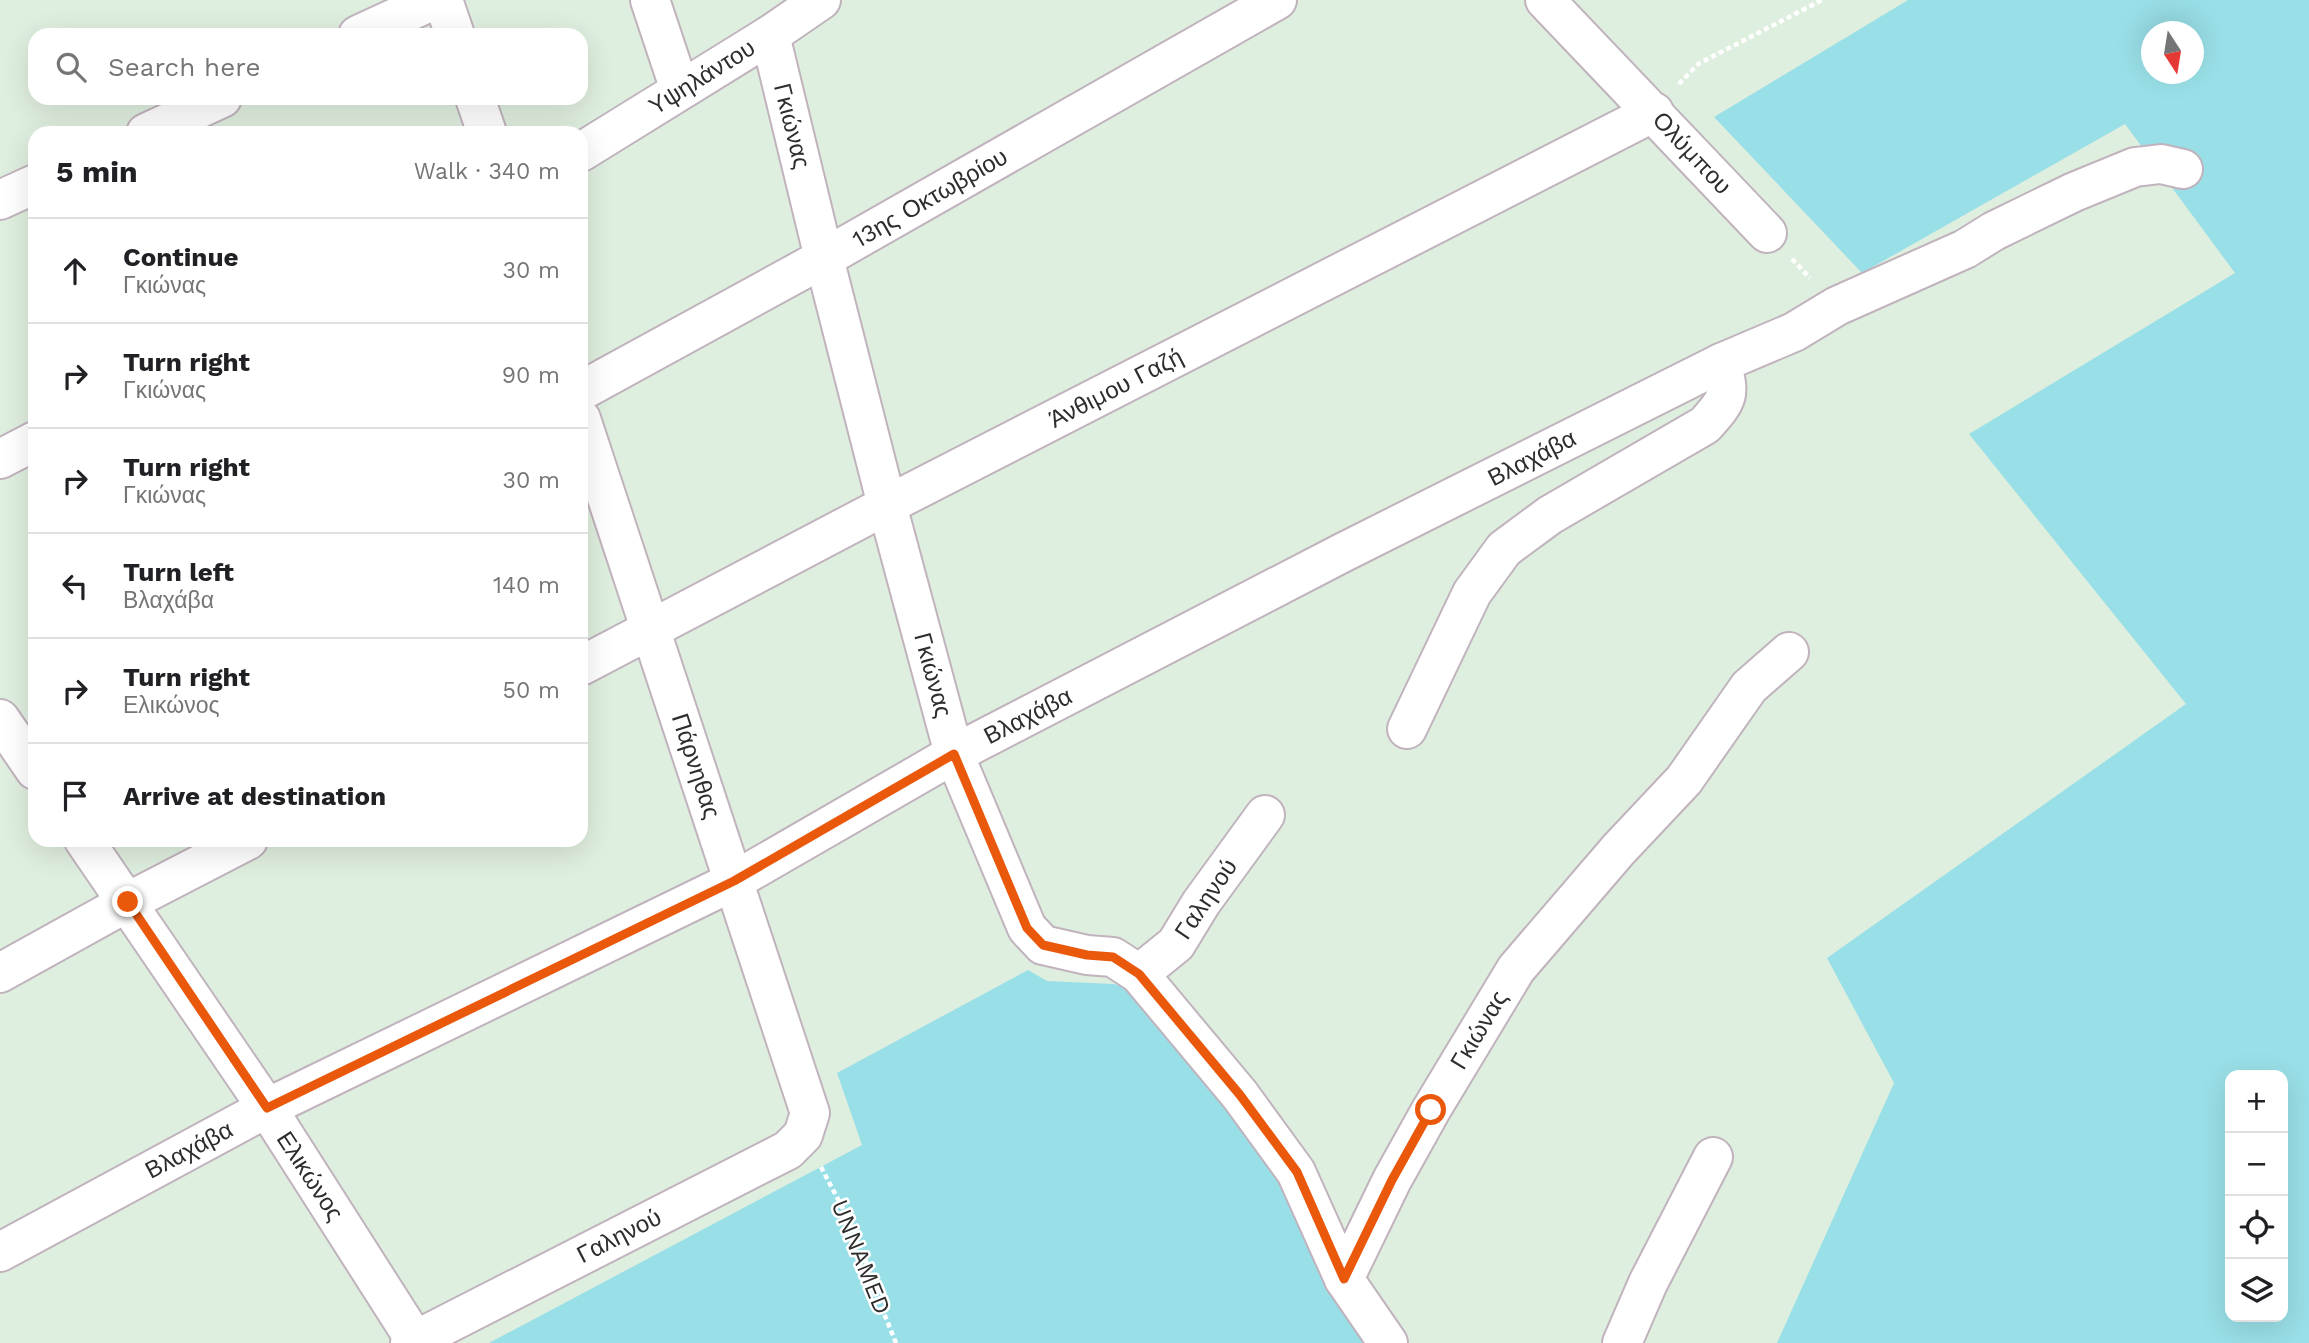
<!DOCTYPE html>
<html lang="en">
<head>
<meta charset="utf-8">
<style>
	body { margin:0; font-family:"Work Sans",sans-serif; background:#f2f2f2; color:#202124 }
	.controls { position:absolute; right:21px; bottom:21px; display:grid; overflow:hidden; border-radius:14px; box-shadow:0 7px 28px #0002 }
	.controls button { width:63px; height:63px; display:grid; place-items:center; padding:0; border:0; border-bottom:2px solid #e0e0e0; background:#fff; color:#202124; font:35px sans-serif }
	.compass { position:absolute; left:2141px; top:21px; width:63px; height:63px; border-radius:50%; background:#fff; box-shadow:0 7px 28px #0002; rotate:168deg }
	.stop { position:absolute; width:21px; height:21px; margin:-16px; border:5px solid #ea580c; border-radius:50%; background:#fff }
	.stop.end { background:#ea580c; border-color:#fff; box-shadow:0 2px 7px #0008 }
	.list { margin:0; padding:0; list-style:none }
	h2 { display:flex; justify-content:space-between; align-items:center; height:91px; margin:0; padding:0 28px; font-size:30px }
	h2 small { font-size:23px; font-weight:400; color:#757577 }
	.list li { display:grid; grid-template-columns:46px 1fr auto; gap:21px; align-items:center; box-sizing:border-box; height:105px; padding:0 28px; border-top:2px solid #e0e0e0 }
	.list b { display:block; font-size:26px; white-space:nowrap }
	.list p { margin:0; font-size:23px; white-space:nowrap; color:#757577 }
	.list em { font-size:23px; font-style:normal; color:#757577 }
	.icon { flex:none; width:38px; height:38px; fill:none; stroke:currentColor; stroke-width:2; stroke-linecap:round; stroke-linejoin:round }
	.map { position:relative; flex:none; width:2309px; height:1343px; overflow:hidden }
	.search { position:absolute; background:#fff; box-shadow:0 7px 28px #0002; left:28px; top:28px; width:560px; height:77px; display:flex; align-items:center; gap:18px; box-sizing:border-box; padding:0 24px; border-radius:21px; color:#757577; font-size:26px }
	.panel { position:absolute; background:#fff; box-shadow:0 7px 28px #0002; left:28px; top:126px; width:560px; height:721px; border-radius:21px }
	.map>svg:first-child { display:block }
</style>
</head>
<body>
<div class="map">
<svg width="2309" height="1343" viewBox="0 0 2309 1343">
	<rect width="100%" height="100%" fill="#dfefdf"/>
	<g fill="#99dfe7" fill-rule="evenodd">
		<path d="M1908 0H2309V1343H1777L1894 1083 1827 958 2186 704 1969 434 2235 273 2125 124 1862 273 1714 117ZM2152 32H2194V74H2152ZM2230 1075H2283V1317H2230Z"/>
		<path d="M1028 970 1047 981 1114 984 1131 989 1175 1030 1278 1178 1287 1200 1373 1343H489L862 1145 837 1073Z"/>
	</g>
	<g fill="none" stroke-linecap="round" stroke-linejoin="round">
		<g stroke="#c1b3bd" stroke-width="42">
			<g id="minor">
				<path d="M443 0 455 35"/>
				<path d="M650 0 680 90"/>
				<path d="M1545 0 1767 233"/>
				<path d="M358 35 434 0"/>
				<path d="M770 35 824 258 887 505 954 754 1027 928 1043 945 1087 955 1113 957 1139 974 1240 1095 1296 1172 1344 1279 1392 1180 1431 1110 1516 969 1619 849 1684 780 1749 687 1789 652"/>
				<path d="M475 98 487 133"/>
				<path d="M146 133 222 98"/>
				<path d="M581 152 770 35 821 0"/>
				<path d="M0 200 35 184"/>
				<path d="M581 391 824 258 1277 0"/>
				<path d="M0 459 35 441"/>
				<path d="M581 666 887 505 1654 112"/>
				<path d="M0 719 35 770"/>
				<path d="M1407 729 1472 593 1504 549 1550 515 1705 425C1728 399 1731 396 1721 363"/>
				<path d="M84 840 267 1108 415 1340"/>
				<path d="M0 973 128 902 248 840"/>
				<path d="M1139 974 1176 944 1201 903 1265 815"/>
				<path d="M0 1252 267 1108 734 881 954 754 1342 553 1721 363 1794 332 1837 306 1965 249 1994 231 2074 192 2135 167 2161 164 2183 169"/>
				<path d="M1344 1279 1388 1343"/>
				<path d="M410 1343 788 1150 803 1135 810 1113 581 419"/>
				<path d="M1622 1343 1648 1283 1713 1157"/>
			</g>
		</g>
		<g stroke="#fff" stroke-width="4.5" stroke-dasharray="5 3.5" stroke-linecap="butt">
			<path d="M1679 84 1698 64 1822 0"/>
			<path d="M1792 259 1810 278"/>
			<path d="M821 1167 859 1239 877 1296 896 1343"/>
		</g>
		<use href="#minor" stroke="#fff" stroke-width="38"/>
	</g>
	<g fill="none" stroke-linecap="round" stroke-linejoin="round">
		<path stroke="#ea580c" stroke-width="9" d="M128 902 267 1108 734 881 954 754 1027 928 1043 945 1087 955 1113 957 1139 974 1240 1095 1297 1172 1344 1279 1392 1180 1431 1110"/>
	</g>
	<g text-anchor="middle" stroke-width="5" stroke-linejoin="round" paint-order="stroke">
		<g font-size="24" fill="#2d2d2d" stroke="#fff">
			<text transform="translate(702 77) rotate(-32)" y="8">Υψηλάντου</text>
			<text transform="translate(792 126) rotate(76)" y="8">Γκιώνας</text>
			<text transform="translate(1692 153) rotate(47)" y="8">Ολύμπου</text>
			<text transform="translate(930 198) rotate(-30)" y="8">13ης Οκτωβρίου</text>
			<text transform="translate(1116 388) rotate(-27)" y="8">Άνθιμου Γαζή</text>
			<text transform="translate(1532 458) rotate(-27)" y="8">Βλαχάβα</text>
			<text transform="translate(933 675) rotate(75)" y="8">Γκιώνας</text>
			<text transform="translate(1028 716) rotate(-27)" y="8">Βλαχάβα</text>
			<text transform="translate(696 766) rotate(72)" y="8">Πάρνηθας</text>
			<text transform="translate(1206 899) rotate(-56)" y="8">Γαληνού</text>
			<text transform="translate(1479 1030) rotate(-59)" y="8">Γκιώνας</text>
			<text transform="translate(189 1150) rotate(-28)" y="8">Βλαχάβα</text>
			<text transform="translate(310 1176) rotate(57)" y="8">Ελικώνος</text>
			<text transform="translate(619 1236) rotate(-27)" y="8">Γαληνού</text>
			<text transform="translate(861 1257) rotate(68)" y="8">UNNAMED</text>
		</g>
	</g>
</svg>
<div class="controls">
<button>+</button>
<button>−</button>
<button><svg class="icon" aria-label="locate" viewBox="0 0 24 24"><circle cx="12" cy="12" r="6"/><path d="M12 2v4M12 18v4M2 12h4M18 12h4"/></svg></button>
<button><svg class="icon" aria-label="layers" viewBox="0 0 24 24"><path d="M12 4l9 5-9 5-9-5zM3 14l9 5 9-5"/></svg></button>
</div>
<svg class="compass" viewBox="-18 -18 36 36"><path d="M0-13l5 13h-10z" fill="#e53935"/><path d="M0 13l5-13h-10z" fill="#757577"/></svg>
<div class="stop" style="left:1431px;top:1110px"></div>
<div class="stop end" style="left:128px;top:902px"></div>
<div class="search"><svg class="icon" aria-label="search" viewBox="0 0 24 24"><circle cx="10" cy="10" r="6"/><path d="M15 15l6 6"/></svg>Search here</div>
<section class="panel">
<h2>5 min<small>Walk · 340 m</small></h2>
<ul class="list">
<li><svg class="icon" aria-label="ahead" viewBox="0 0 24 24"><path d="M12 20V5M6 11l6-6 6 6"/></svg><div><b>Continue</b><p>Γκιώνας</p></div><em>30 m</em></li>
<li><svg class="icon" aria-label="right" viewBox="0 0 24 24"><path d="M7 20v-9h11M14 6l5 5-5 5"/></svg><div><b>Turn right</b><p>Γκιώνας</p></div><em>90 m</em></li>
<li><svg class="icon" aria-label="right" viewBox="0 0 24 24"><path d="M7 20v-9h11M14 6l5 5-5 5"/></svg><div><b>Turn right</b><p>Γκιώνας</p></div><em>30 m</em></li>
<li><svg class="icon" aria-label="left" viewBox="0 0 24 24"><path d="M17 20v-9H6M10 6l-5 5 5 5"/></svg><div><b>Turn left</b><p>Βλαχάβα</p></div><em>140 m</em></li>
<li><svg class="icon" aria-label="right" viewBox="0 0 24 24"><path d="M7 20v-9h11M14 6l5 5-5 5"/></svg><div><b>Turn right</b><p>Ελικώνος</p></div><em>50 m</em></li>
<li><svg class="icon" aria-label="arrive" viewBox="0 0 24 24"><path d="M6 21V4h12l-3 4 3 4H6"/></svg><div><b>Arrive at destination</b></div></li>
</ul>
</section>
</div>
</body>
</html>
